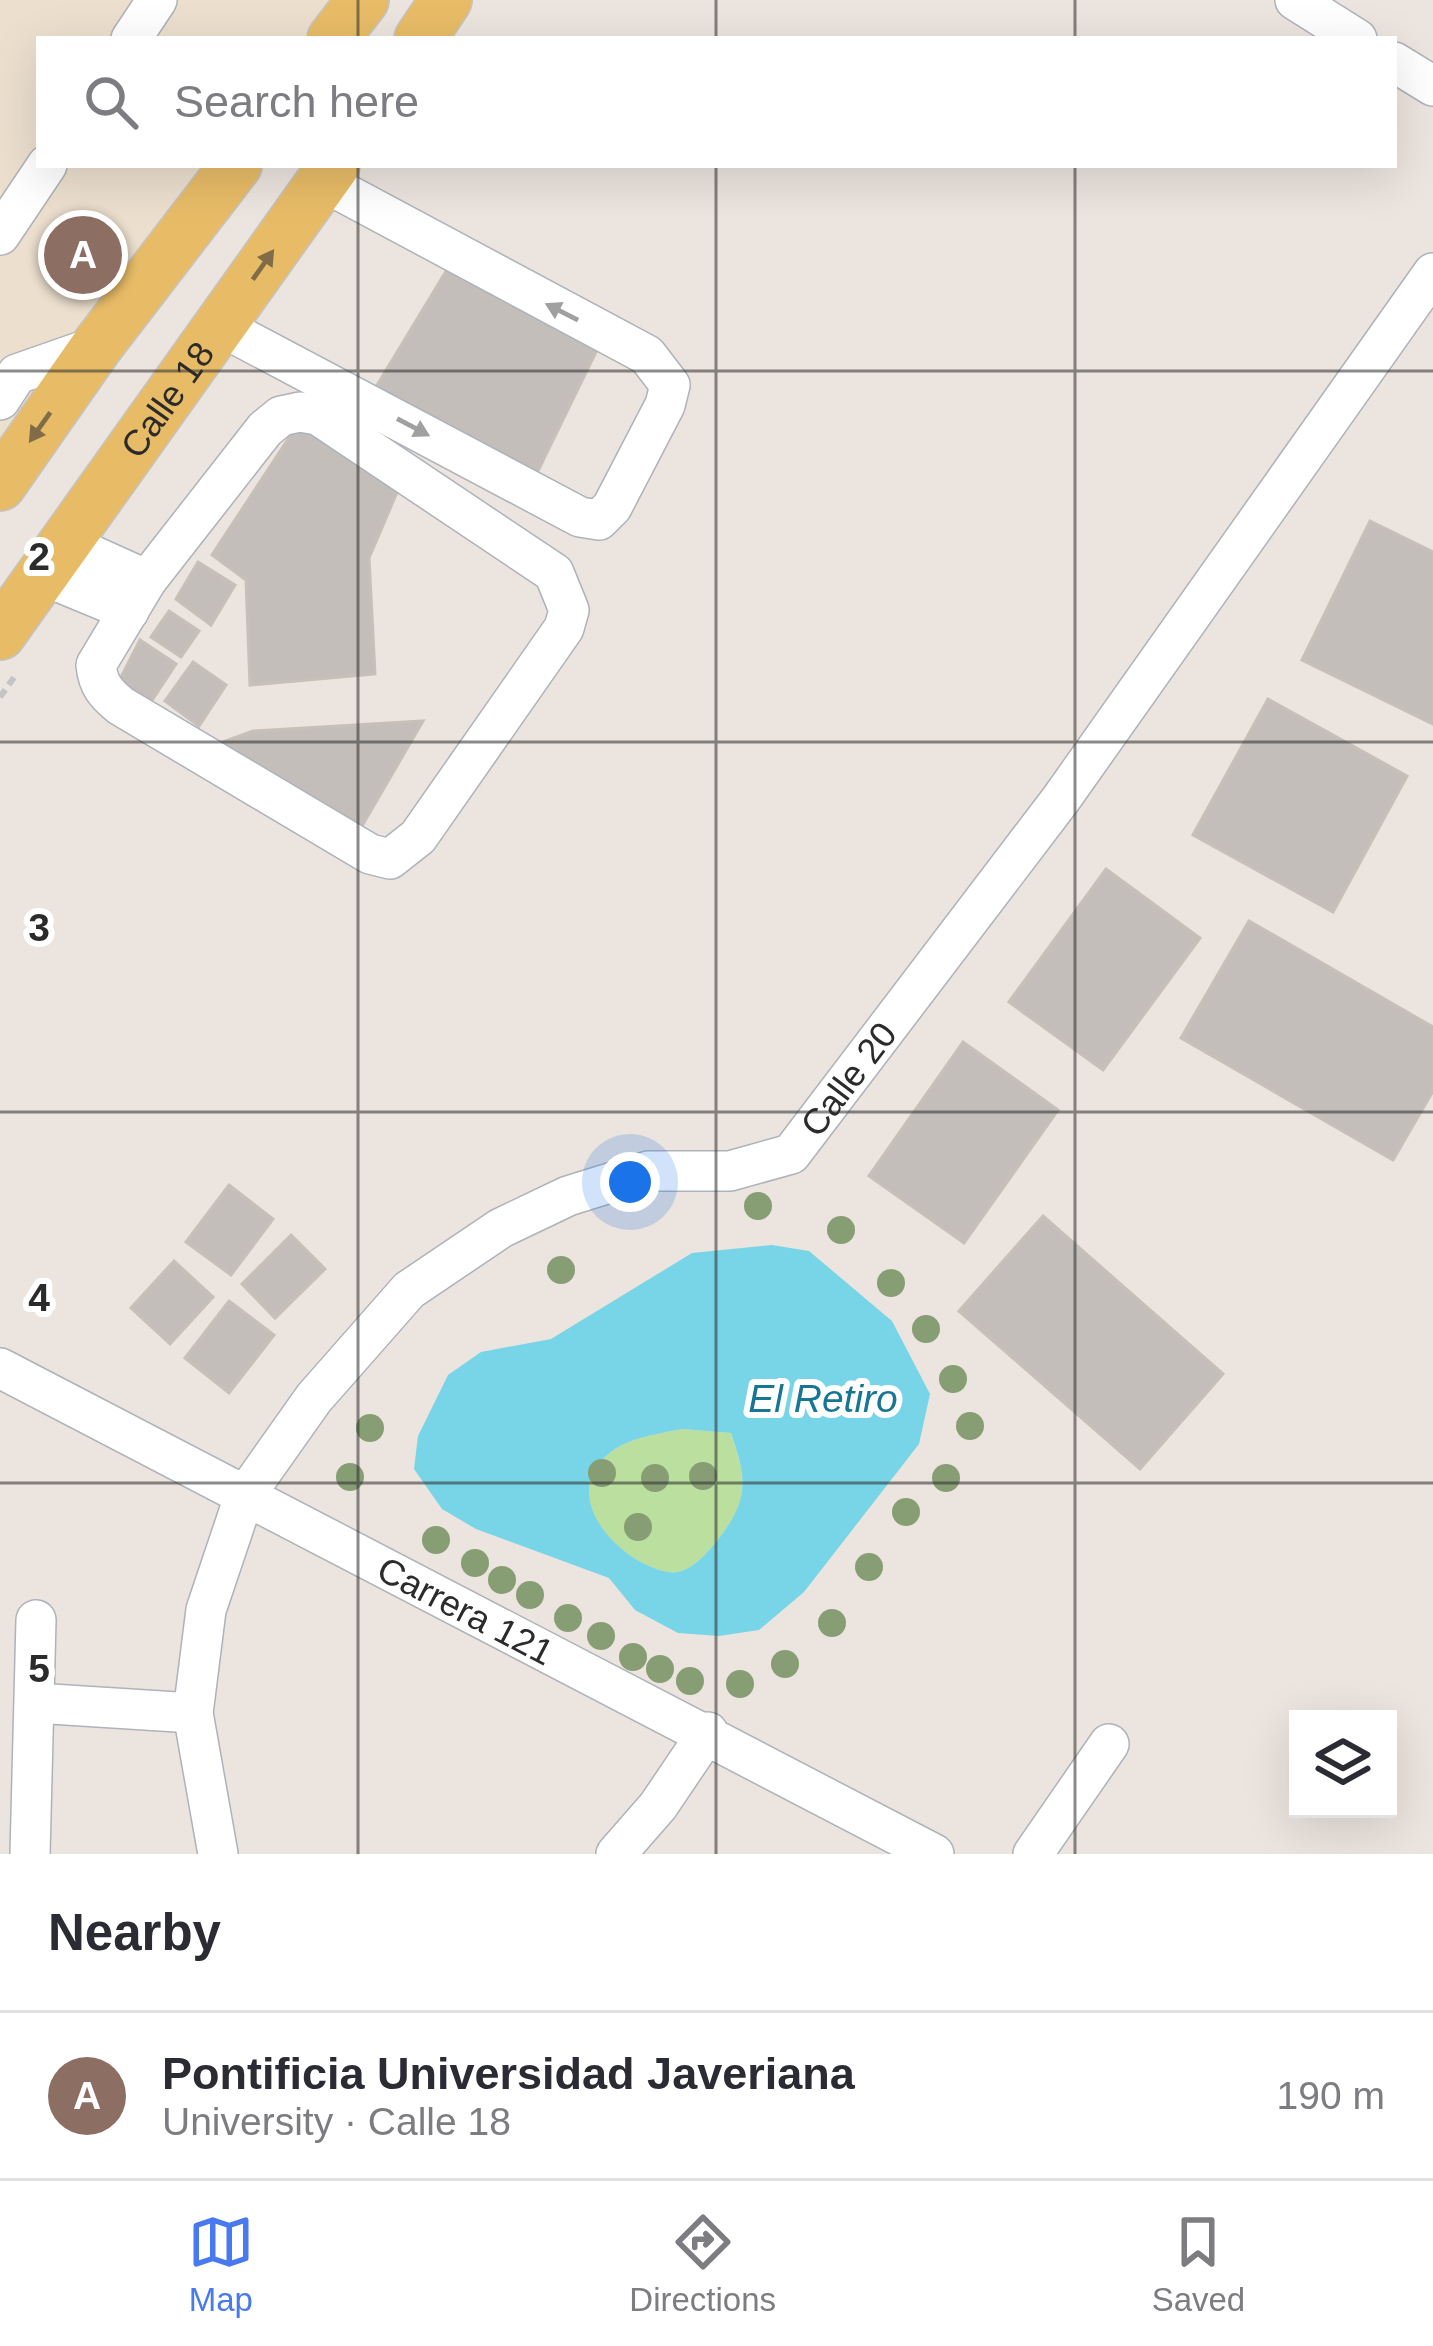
<!DOCTYPE html>
<html lang="en">
<head>
<meta charset="utf-8">
<style>
	body { margin:0; font-family:Helvetica,sans-serif; background:#f7f7f7; color:#2b2b33 }
	.controls { position:absolute; right:36px; bottom:36px; display:grid; overflow:hidden; border-radius:0px; box-shadow:0 12px 48px #0002 }
	.controls button { width:108px; height:108px; display:grid; place-items:center; padding:0; border:0; border-bottom:3px solid #e1e1e2; background:#fff; color:#2b2b33; font:60px sans-serif }
	.you { position:absolute; left:630px; top:1182px; width:42px; height:42px; margin:-30px; border:9px solid #fff; border-radius:50%; background:#1a73e8; box-shadow:0 0 0 18px #1a73e833 }
	.badge { display:grid; place-items:center; width:78px; height:78px; border-radius:50%; background:#4879ee; color:#fff; font-size:39px; font-weight:700 }
	.pin { position:absolute; translate:-50% -50%; border:6px solid #fff; box-shadow:0 3px 12px #0006 }
	.list { margin:0; padding:0; list-style:none }
	h2 { display:flex; justify-content:space-between; align-items:center; height:156px; margin:0; padding:0 48px; font-size:51px }
	h2 small { font-size:39px; font-weight:400; color:#7c7c81 }
	.list li { display:grid; grid-template-columns:78px 1fr auto; gap:36px; align-items:center; box-sizing:border-box; height:168px; padding:0 48px; border-top:3px solid #e1e1e2 }
	.list b { display:block; font-size:45px; white-space:nowrap }
	.list p { margin:0; font-size:39px; white-space:nowrap; color:#7c7c81 }
	.list em { font-size:39px; font-style:normal; color:#7c7c81 }
	.icon { flex:none; width:66px; height:66px; fill:none; stroke:currentColor; stroke-width:2; stroke-linecap:round; stroke-linejoin:round }
	.map { position:relative; flex:none; width:1433px; height:1854px; overflow:hidden }
	.search { position:absolute; background:#fff; box-shadow:0 12px 48px #0002; left:36px; right:36px; top:36px; height:132px; display:flex; align-items:center; gap:30px; box-sizing:border-box; padding:0 42px; border-radius:0px; color:#7c7c81; font-size:45px }
	.sheet { height:324px; background:#fff }
	nav { display:flex; justify-content:space-around; align-items:center; box-sizing:border-box; height:168px; border-top:3px solid #e1e1e2; background:#fff; font-size:33px; color:#7c7c81 }
	nav a { display:grid; justify-items:center; gap:6px }
	nav .on { color:#4879ee }
	.map>svg:first-child { display:block }
</style>
</head>
<body>
<div class="map">
<svg width="1433" height="1854" viewBox="0 0 1433 1854">
	<rect width="100%" height="100%" fill="#ece4de"/>
	<path fill="#ecdfce" d="M0 0H363L333 39H39V165H236L0 485Z"/>
	<path fill="#bbdf9e" d="M682 1429 731 1433C745 1478 751 1496 720 1537 708 1552 689 1576 668 1572 622 1564 559 1501 604 1458 625 1437 655 1435 682 1429Z"/>
	<path fill="#78d5e7" fill-rule="evenodd" d="M772 1245 809 1251 892 1321 930 1394 919 1444 804 1592 759 1630 719 1636 678 1633 635 1610 609 1578 476 1529 442 1509 414 1469 418 1436 448 1375 481 1352 551 1339 692 1253ZM682 1429 731 1433C746 1478 750 1497 720 1537 708 1552 689 1576 668 1572 622 1564 560 1501 604 1458 625 1437 655 1435 682 1429Z"/>
	<g fill="#c4beba" stroke="#c7c0b8" stroke-width="3">
		<path d="M448 268 598 348 535 477 373 392Z"/>
		<path d="M300 421 404 476 369 558 375 674 250 685 246 580 212 555Z"/>
		<path d="M1370 521 1433 552V724L1302 660Z"/>
		<path d="M198 562 235 585 211 625 176 599Z"/>
		<path d="M169 611 199 631 181 657 151 637Z"/>
		<path d="M140 640 176 664 149 705 118 683Z"/>
		<path d="M193 662 226 685 199 726 165 701Z"/>
		<path d="M1268 699 1407 776 1333 912 1193 835Z"/>
		<path d="M423 721 362 826 217 744 253 731Z"/>
		<path d="M1106 869 1200 938 1103 1070 1009 1002Z"/>
		<path d="M1249 921 1433 1027V1091L1393 1160 1181 1038Z"/>
		<path d="M963 1042 1058 1110 964 1243 869 1176Z"/>
		<path d="M229 1185 273 1219 231 1275 186 1242Z"/>
		<path d="M1043 1216 1223 1374 1140 1469 959 1311Z"/>
		<path d="M291 1235 325 1269 275 1318 242 1284Z"/>
		<path d="M174 1261 213 1297 170 1344 131 1308Z"/>
		<path d="M229 1301 274 1335 229 1393 185 1358Z"/>
	</g>
	<g fill="none" stroke-linecap="round" stroke-linejoin="round">
		<g stroke="#aeb2ba" stroke-width="42">
			<g id="minor">
				<path d="M1295 0 1357 39"/>
				<path d="M131 39 157 0"/>
				<path d="M1394 62 1433 86"/>
				<path d="M0 235 47 165"/>
				<path d="M220 326 580 517 599 520 612 507 665 405 670 385 647 355 322 181"/>
				<path d="M0 400 17 374 97 346"/>
				<path d="M300 412 318 415 554 573 569 610 564 628 418 837 390 859 370 854 121 706C106 694 98 685 96 665L147 580 265 429 281 416Z"/>
				<path d="M65 543 147 580"/>
				<path d="M42 575 129 611"/>
				<path id="s1" d="M0 1368 934 1854"/>
				<path d="M35 1703 193 1713"/>
				<path d="M30 1854 36 1620"/>
				<path id="s2" d="M218 1854 193 1713 206 1610 244 1497 314 1398 409 1290 501 1228 568 1196 648 1171H730L791 1154 1061 799 1433 273"/>
				<path d="M616 1854 658 1806 708 1732"/>
				<path d="M1033 1854 1109 1744"/>
			</g>
		</g>
		<g stroke="#c4c4c4" stroke-width="54">
			<g id="major">
				<path d="M333 39 363 0"/>
				<path d="M420 39 446 0"/>
				<path d="M0 485 97 346 236 165"/>
				<path id="s3" d="M0 634 334 165"/>
			</g>
		</g>
		<path stroke="#c4c4c4" stroke-width="6" stroke-dasharray="9 6" stroke-linecap="butt" d="M0 697 15 676"/>
		<use href="#minor" stroke="#fff" stroke-width="39"/>
		<use href="#major" stroke="#e8bc67" stroke-width="51"/>
	</g>
	<g fill="#879e75">
		<circle cx="758" cy="1206" r="14"/>
		<circle cx="841" cy="1230" r="14"/>
		<circle cx="561" cy="1270" r="14"/>
		<circle cx="891" cy="1283" r="14"/>
		<circle cx="926" cy="1329" r="14"/>
		<circle cx="953" cy="1379" r="14"/>
		<circle cx="970" cy="1426" r="14"/>
		<circle cx="370" cy="1428" r="14"/>
		<circle cx="602" cy="1473" r="14"/>
		<circle cx="703" cy="1476" r="14"/>
		<circle cx="350" cy="1477" r="14"/>
		<circle cx="655" cy="1478" r="14"/>
		<circle cx="946" cy="1478" r="14"/>
		<circle cx="906" cy="1512" r="14"/>
		<circle cx="638" cy="1527" r="14"/>
		<circle cx="436" cy="1540" r="14"/>
		<circle cx="475" cy="1563" r="14"/>
		<circle cx="869" cy="1567" r="14"/>
		<circle cx="502" cy="1580" r="14"/>
		<circle cx="530" cy="1595" r="14"/>
		<circle cx="568" cy="1618" r="14"/>
		<circle cx="832" cy="1623" r="14"/>
		<circle cx="601" cy="1636" r="14"/>
		<circle cx="633" cy="1657" r="14"/>
		<circle cx="785" cy="1664" r="14"/>
		<circle cx="660" cy="1669" r="14"/>
		<circle cx="690" cy="1681" r="14"/>
		<circle cx="740" cy="1684" r="14"/>
	</g>
	<defs><path id="oneway-solid" d="M-6-.8H1V-3.2L6.5 0L1 3.2V.8H-6Z" transform="scale(3)"/></defs>
	<g fill="#806c46">
		<use href="#oneway-solid" transform="translate(263 265) rotate(-55)"/>
		<use href="#oneway-solid" transform="translate(40 427) rotate(125)"/>
	</g>
	<g fill="#a0a0a0">
		<use href="#oneway-solid" transform="translate(562 312) rotate(-153)"/>
		<use href="#oneway-solid" transform="translate(413 427) rotate(28)"/>
	</g>
	<path fill="none" stroke="#2b2b2b" stroke-width="3" stroke-opacity="0.55" d="M358 0V39M716 0V39M1075 0V39M358 165V1854M716 165V1854M1075 165V1854M0 371H1433M0 742H1433M0 1112H1433M0 1483H1433"/>
	<g text-anchor="middle" stroke-width="12" stroke-linejoin="round" paint-order="stroke">
		<g font-size="36" fill="#2b2b2b" stroke="#fff">
			<text dy="13" stroke="none"><textPath href="#s3" startOffset="288">Calle 18</textPath></text>
			<text dy="13" stroke="none"><textPath href="#s2" startOffset="1140">Calle 20</textPath></text>
			<text dy="13" stroke="none"><textPath href="#s1" startOffset="525">Carrera 121</textPath></text>
		</g>
		<g font-size="39" font-style="italic" fill="#167693" stroke="#fff">
			<text x="823" y="1412">El Retiro</text>
		</g>
	</g>
	<g font-size="39" text-anchor="middle" font-weight="bold" fill="#2b2b2b" stroke="#fff" stroke-width="12" stroke-linejoin="round" paint-order="stroke">
		<text x="39" y="570">2</text>
		<text x="39" y="941">3</text>
		<text x="39" y="1311">4</text>
		<text x="39" y="1682">5</text>
	</g>
</svg>
<div class="controls">
<button><svg class="icon" aria-label="layers" viewBox="0 0 24 24"><path d="M12 4l9 5-9 5-9-5zM3 14l9 5 9-5"/></svg></button>
</div>
<div class="you"></div>
<div class="pin badge" style="left:83px;top:255px;background:#8d6e63">A</div>
<div class="search"><svg class="icon" aria-label="search" viewBox="0 0 24 24"><circle cx="10" cy="10" r="6"/><path d="M15 15l6 6"/></svg>Search here</div>
</div>
<section class="sheet">
<h2>Nearby<small></small></h2>
<ul class="list">
<li><span class="badge" style="background:#8d6e63">A</span><div><b>Pontificia Universidad Javeriana</b><p>University · Calle 18</p></div><em>190 m</em></li>
</ul>
</section>
<nav>
<a class="on"><svg class="icon" aria-label="map" viewBox="0 0 24 24"><path d="M3 6l6-2 6 2 6-2v14l-6 2-6-2-6 2zM9 4v14M15 6v14"/></svg>Map</a>
<a><svg class="icon" aria-label="directions" viewBox="0 0 24 24"><path d="M12 3l9 9-9 9-9-9zM9 14v-3h6M13 9l2 2-2 2"/></svg>Directions</a>
<a><svg class="icon" aria-label="saved" viewBox="0 0 24 24"><path d="M7 4h10v16l-5-4-5 4z"/></svg>Saved</a>
</nav>
</body>
</html>
